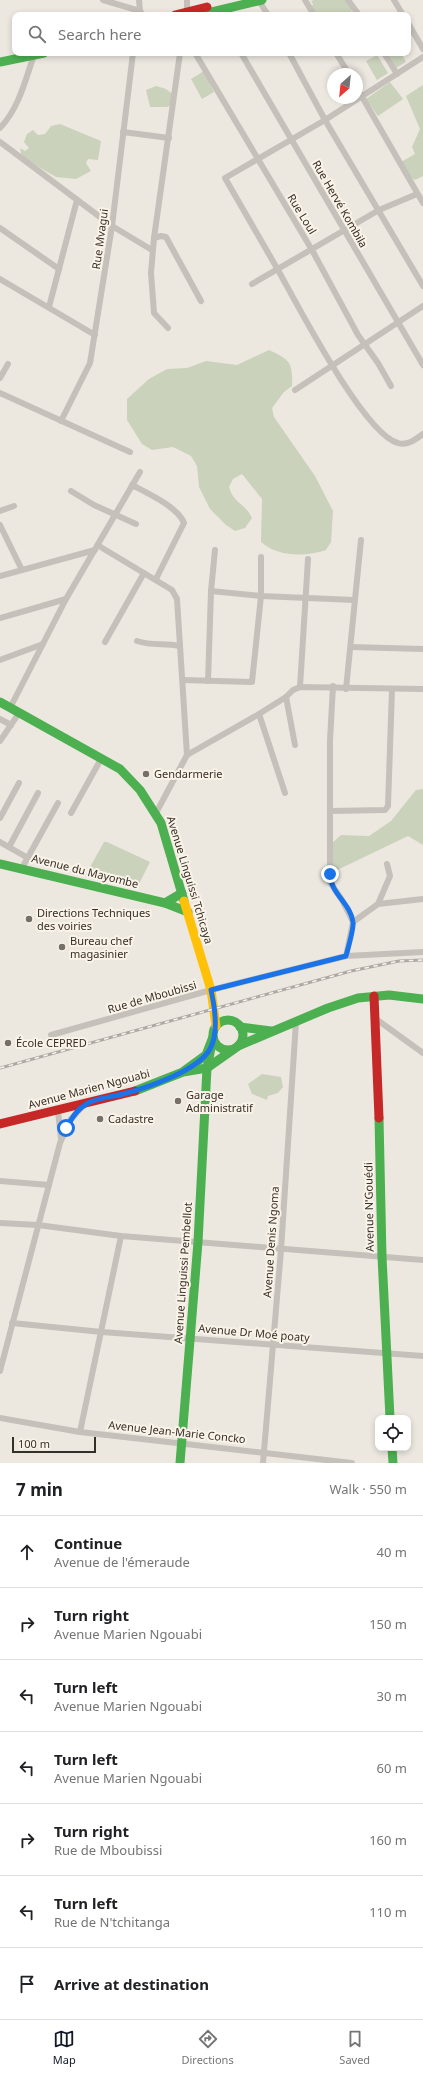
<!DOCTYPE html>
<html lang="en">
<head>
<meta charset="utf-8">
<style>
	body { margin:0; font-family:"Noto Sans",sans-serif; background:#f2f2f2; color:#202124 }
	.controls { position:absolute; right:12px; bottom:12px; display:grid; overflow:hidden; border-radius:8px; box-shadow:0 2px 6px #0003 }
	.controls button { width:36px; height:36px; display:grid; place-items:center; padding:0; border:0; border-bottom:1px solid #e0e0e0; background:#fff; color:#202124; font:20px sans-serif }
	.compass { position:absolute; left:327px; top:68px; width:36px; height:36px; border-radius:50%; background:#fff; box-shadow:0 2px 6px #0003; rotate:207deg }
	.scale { position:absolute; left:12px; bottom:10px; width:84px; box-sizing:border-box; padding-left:4px; border:2px solid #362e28; border-top:0; font-size:11px; line-height:14px; white-space:nowrap; color:#362e28; -webkit-text-stroke:3px #f9f3e8; paint-order:stroke }
	.stop { position:absolute; width:12px; height:12px; margin:-9px; border:3px solid #1a73e8; border-radius:50%; background:#fff }
	.stop.end { background:#1a73e8; border-color:#fff; box-shadow:0 1px 4px #0008 }
	.list { margin:0; padding:0; list-style:none }
	h2 { display:flex; justify-content:space-between; align-items:center; height:52px; margin:0; padding:0 16px; font-size:17px }
	h2 small { font-size:13px; font-weight:400; color:#757577 }
	.list li { display:grid; grid-template-columns:26px 1fr auto; gap:12px; align-items:center; box-sizing:border-box; height:72px; padding:0 16px; border-top:1px solid #e0e0e0 }
	.list b { display:block; font-size:15px; white-space:nowrap }
	.list p { margin:0; font-size:13px; white-space:nowrap; color:#757577 }
	.list em { font-size:13px; font-style:normal; color:#757577 }
	.icon { flex:none; width:22px; height:22px; fill:none; stroke:currentColor; stroke-width:2; stroke-linecap:round; stroke-linejoin:round }
	.map { position:relative; flex:none; width:423px; height:1463px; overflow:hidden }
	.search { position:absolute; background:#fff; box-shadow:0 2px 6px #0003; left:12px; right:12px; top:12px; height:44px; display:flex; align-items:center; gap:10px; box-sizing:border-box; padding:0 14px; border-radius:8px; color:#757577; font-size:15px }
	.sheet { height:556px; background:#fff }
	nav { display:flex; justify-content:space-around; align-items:center; box-sizing:border-box; height:56px; border-top:1px solid #e0e0e0; background:#fff; font-size:11px; color:#757577 }
	nav a { display:grid; justify-items:center; gap:2px }
	nav .on { color:#111827 }
	.map>svg:first-child { display:block }
</style>
</head>
<body>
<div class="map">
<svg width="423" height="1463" viewBox="0 0 423 1463">
	<rect width="100%" height="100%" fill="#ece8e0"/>
	<g fill="#cad2bb">
		<path d="M314 0H347L352 7 351 15H317L311 8 313 4 311 1Z"/>
		<path d="M388 53H401L406 62 396 68Z"/>
		<path d="M377 55 388 73 377 80 366 61Z"/>
		<path d="M204 71 214 92 202 99 191 79Z"/>
		<path d="M390 82 403 99 378 116 366 99Z"/>
		<path d="M423 85V176L415 180 409 176 401 162 415 154 412 147 420 129 406 96Z"/>
		<path d="M156 86 166 89 174 95 172 105 167 107H150L146 90Z"/>
		<path d="M60 124 101 141 98 160 88 159 86 163 91 171 76 179 56 177 22 157 20 148 25 151 29 148 24 142 27 134 33 130 38 135 45 134 51 126Z"/>
		<path d="M269 350C290 360 293 362 292 386L284 392 272 408 274 417 315 476 333 511 331 542 326 550C305 557 278 557 261 542L262 499 242 474 233 479 229 487C234 504 245 503 252 518L245 528 235 531 226 525 210 509 199 487 197 466 191 456 173 447 152 450 142 444 127 420V399L149 379 167 369 187 368 206 361 237 365Z"/>
		<path d="M423 789V845L408 836 333 872 332 843 341 835 369 836 391 821 416 790Z"/>
		<path d="M107 842 150 862 138 886 136 887 85 876 104 842Z"/>
		<path d="M262 1074 281 1077 283 1087 278 1093 268 1096 267 1100 252 1094 248 1084Z"/>
	</g>
	<g fill="none" stroke-linecap="round" stroke-linejoin="round">
		<g stroke="#c5c0ba" stroke-width="6">
			<path d="M103 0 140 11 143 15"/>
			<path d="M139 0 140 11"/>
			<path d="M187 0V12"/>
			<path d="M305 0 314 15"/>
			<path d="M348 0 359 15"/>
			<path d="M394 0 403 15"/>
			<path d="M259 1 268 15"/>
			<path d="M408 23 423 49"/>
			<path d="M195 53 312 250 358 335 378 363 391 386"/>
			<path d="M241 53 423 365"/>
			<path d="M289 53 325 120 423 286"/>
			<path d="M336 53 349 74"/>
			<path d="M384 53 397 74"/>
			<path d="M423 57 325 120 225 178C243 209 260 239 278 270 297 304 364 434 398 443 408 446 416 439 423 434"/>
			<path d="M357 88 423 203"/>
			<path d="M0 128C19 108 25 81 34 55"/>
			<path d="M123 132 169 138"/>
			<path d="M0 142 112 226 152 250"/>
			<path d="M0 228 59 269"/>
			<path d="M154 238 161 236 166 237 201 301"/>
			<path d="M0 279 95 335"/>
			<path d="M252 284 379 210 417 194"/>
			<path d="M49 307 77 200"/>
			<path d="M168 328 154 313 151 273 154 238 180 53"/>
			<path d="M0 378 8 364"/>
			<path d="M295 390 423 306"/>
			<path d="M0 393 130 452"/>
			<path d="M61 421 90 363 112 226 133 53"/>
			<path d="M132 485C147 493 178 507 184 523L156 579"/>
			<path d="M71 491 94 505 136 524"/>
			<path d="M0 511 14 506"/>
			<path d="M0 525 22 570"/>
			<path d="M99 546 172 590 177 599 187 755 156 813"/>
			<path d="M0 576 95 550"/>
			<path d="M211 591 261 596 354 600"/>
			<path d="M0 618 66 599"/>
			<path d="M137 641C152 646 164 643 179 646"/>
			<path d="M105 642 144 573"/>
			<path d="M351 647 423 649"/>
			<path d="M0 660 43 644"/>
			<path d="M183 680 252 682 261 596V557"/>
			<path d="M208 681 211 591 215 550"/>
			<path d="M333 686 330 740V882L342 900 353 922 346 956"/>
			<path d="M300 687 308 559"/>
			<path d="M346 689 361 540"/>
			<path d="M286 697 295 745"/>
			<path d="M10 708 66 599 140 472"/>
			<path d="M259 714 285 793"/>
			<path d="M0 719 11 725"/>
			<path d="M0 741 19 713"/>
			<path d="M187 755 259 714 286 697 293 690 300 687 423 689"/>
			<path d="M330 811 385 810 388 806 392 689"/>
			<path d="M71 813 101 759"/>
			<path d="M0 818 19 783"/>
			<path d="M0 842 28 858"/>
			<path d="M9 847 38 793"/>
			<path d="M22 868 58 803"/>
			<path d="M378 904 390 876 387 864"/>
			<path d="M353 922 378 904 423 899"/>
			<path d="M376 1019 423 1053"/>
			<path d="M51 1035 211 990 346 956 423 952"/>
			<path d="M58 1111 61 1139"/>
			<path d="M0 1181 49 1185"/>
			<path d="M0 1223 38 1225 121 1236 423 1260"/>
			<path d="M12 1323 102 1332 423 1356"/>
			<path d="M0 1371 60 1143 70 1120 85 1104"/>
			<path d="M0 1418 80 1432 352 1463"/>
			<path d="M80 1432 121 1236"/>
			<path d="M263 1463 281 1250 296 1022"/>
		</g>
		<g stroke="#4caf50" stroke-width="9">
			<path d="M199 15 262 0"/>
			<path d="M0 62 44 53"/>
			<path d="M0 702 120 769 140 790 161 823 184 901"/>
			<path d="M0 864 165 903 188 912"/>
			<path d="M165 903 182 893"/>
			<circle cx="228" cy="1035" r="15"/>
			<path d="M240 1027 271 1031"/>
			<path d="M238 1046 328 1008 358 998 389 995 423 999"/>
			<path d="M184 1071 206 1055 213 1037"/>
			<path d="M135 1091 183 1072 207 1068 234 1049"/>
			<path d="M379 1118 382 1257 390 1418"/>
			<path d="M392 1448 393 1463"/>
			<path d="M180 1463 198 1242 207 1068 211 1048"/>
		</g>
		<path stroke="#ffc107" stroke-width="9" d="M184 901 211 990 216 1026"/>
		<g stroke="#c62828" stroke-width="9">
			<path d="M175 15 207 7"/>
			<path d="M374 996 379 1118"/>
			<path d="M0 1124 135 1091"/>
		</g>
		<g stroke="#ada9a4" stroke-width="3">
			<path id="rail" d="M0 1068 351 971 399 961 423 960"/>
		</g>
		<use href="#rail" stroke="#f9f3e8" stroke-width="1.5" stroke-dasharray="4.5" stroke-linecap="butt"/>
	</g>
	<g fill="none" stroke-linecap="round" stroke-linejoin="round">
		<path stroke="#1a73e8" stroke-width="5" d="M66 1128C71 1120 76 1110 85 1105 94 1098 112 1097 123 1094 146 1088 198 1071 210 1049 219 1033 215 1008 211 990L346 956C348 948 354 929 353 922 351 904 330 893 330 874"/>
	</g>
	<g fill="#766f68" stroke="#f9f3e8" stroke-width="1.5">
		<circle cx="146" cy="774" r="4"/>
		<circle cx="29" cy="919" r="4"/>
		<circle cx="62" cy="947" r="4"/>
		<circle cx="8" cy="1043" r="4"/>
		<circle cx="178" cy="1101" r="4"/>
		<circle cx="100" cy="1119" r="4"/>
	</g>
	<g text-anchor="middle" stroke-width="4" stroke-linejoin="round" paint-order="stroke">
		<g font-size="11" fill="#362e28" stroke="#f9f3e8">
			<text transform="translate(340 204) rotate(60)" y="4">Rue Hervé Kombila</text>
			<text transform="translate(302 214) rotate(59)" y="4">Rue Loul</text>
			<text transform="translate(100 239) rotate(-82)" y="4">Rue Mvagui</text>
			<text transform="translate(85 871) rotate(14)" y="4">Avenue du Mayombe</text>
			<text transform="translate(190 880) rotate(73)" y="4">Avenue Linguissi Tchicaya</text>
			<text transform="translate(152 997) rotate(-16)" y="4">Rue de Mboubissi</text>
			<text transform="translate(89 1089) rotate(-15)" y="4">Avenue Marien Ngouabi</text>
			<text transform="translate(369 1207) rotate(-91)" y="4">Avenue N'Gouédi</text>
			<text transform="translate(271 1242) rotate(-86)" y="4">Avenue Denis Ngoma</text>
			<text transform="translate(183 1273) rotate(-86)" y="4">Avenue Linguissi Pembellot</text>
			<text transform="translate(254 1333) rotate(5)" y="4">Avenue Dr Moé poaty</text>
			<text transform="translate(177 1432) rotate(6)" y="4">Avenue Jean-Marie Concko</text>
		</g>
		<g font-size="11" fill="#362e28" stroke="#f9f3e8" text-anchor="start">
			<text x="154" y="778">Gendarmerie</text>
			<text x="37" y="917">Directions Techniques<tspan x="37" dy="13">des voiries</tspan></text>
			<text x="70" y="945">Bureau chef<tspan x="70" dy="13">magasinier</tspan></text>
			<text x="16" y="1047">École CEPRED</text>
			<text x="186" y="1099">Garage<tspan x="186" dy="13">Administratif</tspan></text>
			<text x="108" y="1123">Cadastre</text>
		</g>
	</g>
</svg>
<div class="controls">
<button><svg class="icon" aria-label="locate" viewBox="0 0 24 24"><circle cx="12" cy="12" r="6"/><path d="M12 2v4M12 18v4M2 12h4M18 12h4"/></svg></button>
</div>
<svg class="compass" viewBox="-18 -18 36 36"><path d="M0-13l5 13h-10z" fill="#e53935"/><path d="M0 13l5-13h-10z" fill="#757577"/></svg>
<div class="scale">100 m</div>
<div class="stop" style="left:66px;top:1128px"></div>
<div class="stop end" style="left:330px;top:874px"></div>
<div class="search"><svg class="icon" aria-label="search" viewBox="0 0 24 24"><circle cx="10" cy="10" r="6"/><path d="M15 15l6 6"/></svg>Search here</div>
</div>
<section class="sheet">
<h2>7 min<small>Walk · 550 m</small></h2>
<ul class="list">
<li><svg class="icon" aria-label="ahead" viewBox="0 0 24 24"><path d="M12 20V5M6 11l6-6 6 6"/></svg><div><b>Continue</b><p>Avenue de l'émeraude</p></div><em>40 m</em></li>
<li><svg class="icon" aria-label="right" viewBox="0 0 24 24"><path d="M7 20v-9h11M14 6l5 5-5 5"/></svg><div><b>Turn right</b><p>Avenue Marien Ngouabi</p></div><em>150 m</em></li>
<li><svg class="icon" aria-label="left" viewBox="0 0 24 24"><path d="M17 20v-9H6M10 6l-5 5 5 5"/></svg><div><b>Turn left</b><p>Avenue Marien Ngouabi</p></div><em>30 m</em></li>
<li><svg class="icon" aria-label="left" viewBox="0 0 24 24"><path d="M17 20v-9H6M10 6l-5 5 5 5"/></svg><div><b>Turn left</b><p>Avenue Marien Ngouabi</p></div><em>60 m</em></li>
<li><svg class="icon" aria-label="right" viewBox="0 0 24 24"><path d="M7 20v-9h11M14 6l5 5-5 5"/></svg><div><b>Turn right</b><p>Rue de Mboubissi</p></div><em>160 m</em></li>
<li><svg class="icon" aria-label="left" viewBox="0 0 24 24"><path d="M17 20v-9H6M10 6l-5 5 5 5"/></svg><div><b>Turn left</b><p>Rue de N'tchitanga</p></div><em>110 m</em></li>
<li><svg class="icon" aria-label="arrive" viewBox="0 0 24 24"><path d="M6 21V4h12l-3 4 3 4H6"/></svg><div><b>Arrive at destination</b></div></li>
</ul>
</section>
<nav>
<a class="on"><svg class="icon" aria-label="map" viewBox="0 0 24 24"><path d="M3 6l6-2 6 2 6-2v14l-6 2-6-2-6 2zM9 4v14M15 6v14"/></svg>Map</a>
<a><svg class="icon" aria-label="directions" viewBox="0 0 24 24"><path d="M12 3l9 9-9 9-9-9zM9 14v-3h6M13 9l2 2-2 2"/></svg>Directions</a>
<a><svg class="icon" aria-label="saved" viewBox="0 0 24 24"><path d="M7 4h10v16l-5-4-5 4z"/></svg>Saved</a>
</nav>
</body>
</html>
